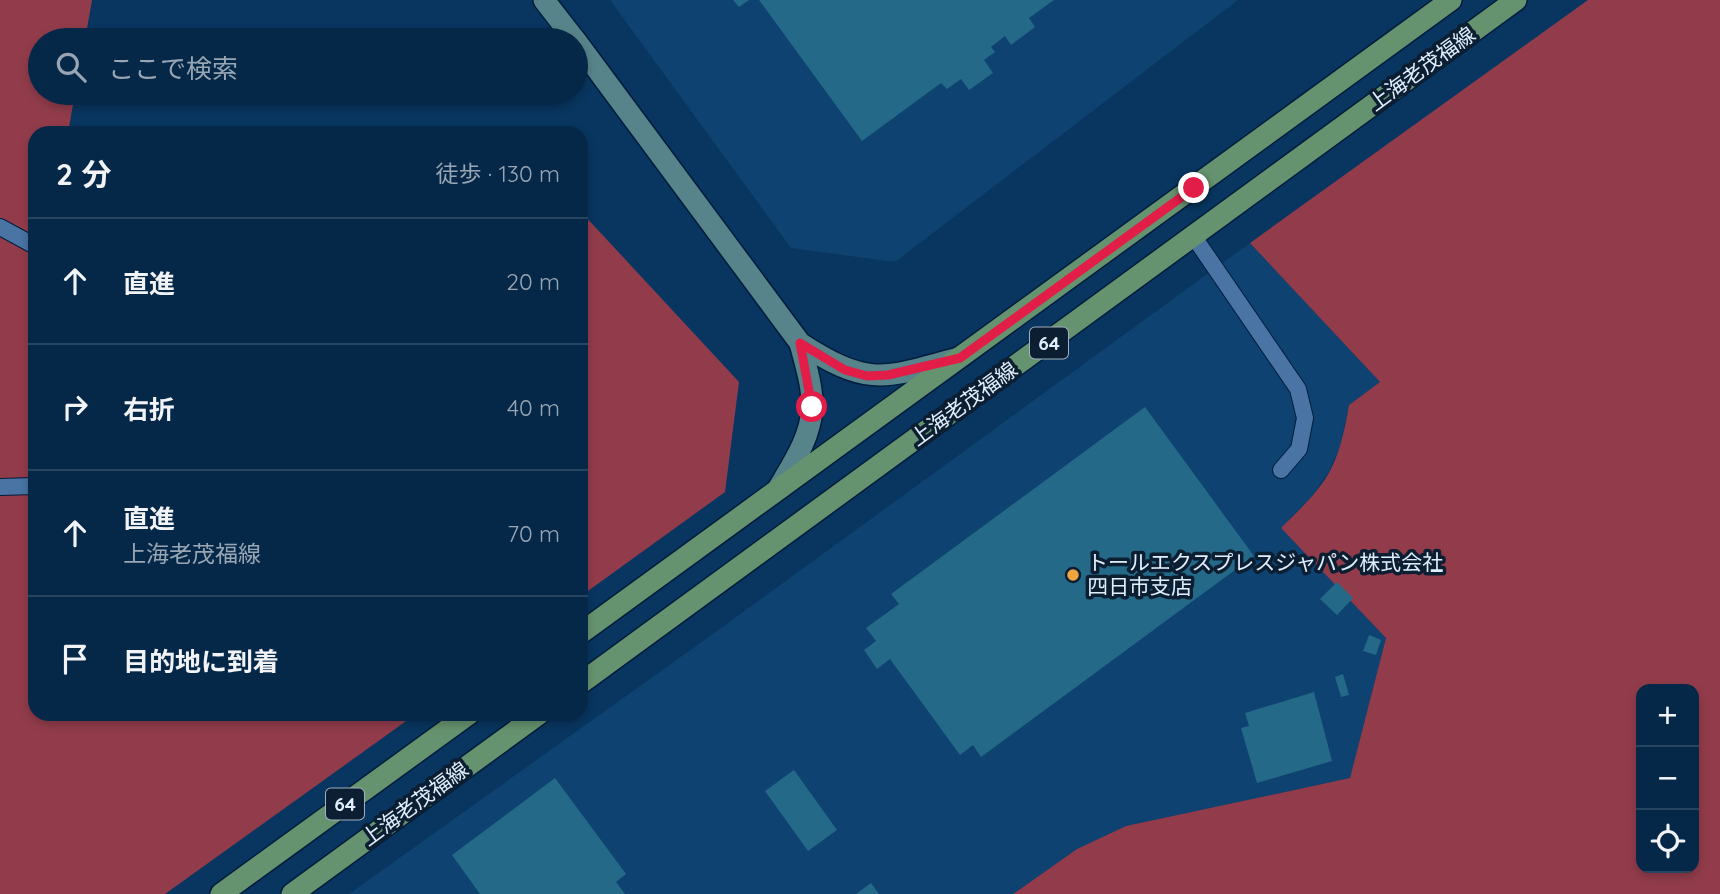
<!DOCTYPE html>
<html lang="ja">
<head>
<meta charset="utf-8">
<style>
	body { margin:0; font-family:Quicksand,"Noto Sans JP",sans-serif; background:#143452; color:#f1f3f6 }
	.controls { position:absolute; right:21px; bottom:21px; display:grid; overflow:hidden; border-radius:14px; box-shadow:0 4px 10px #0003 }
	.controls button { width:63px; height:63px; display:grid; place-items:center; padding:0; border:0; border-bottom:2px solid #274460; background:#062848; color:#f1f3f6; font:35px sans-serif }
	.stop { position:absolute; width:21px; height:21px; margin:-16px; border:5px solid #e11d48; border-radius:50%; background:#fff }
	.stop.end { background:#e11d48; border-color:#fff; box-shadow:0 2px 7px #0008 }
	.list { margin:0; padding:0; list-style:none }
	h2 { display:flex; justify-content:space-between; align-items:center; height:91px; margin:0; padding:0 28px; font-size:30px }
	h2 small { font-size:23px; font-weight:400; color:#98a6b4 }
	.list li { display:grid; grid-template-columns:46px 1fr auto; gap:21px; align-items:center; box-sizing:border-box; height:126px; padding:0 28px; border-top:2px solid #274460 }
	.list b { display:block; font-size:26px; white-space:nowrap }
	.list p { margin:0; font-size:23px; white-space:nowrap; color:#98a6b4 }
	.list em { font-size:23px; font-style:normal; color:#98a6b4 }
	.icon { flex:none; width:38px; height:38px; fill:none; stroke:currentColor; stroke-width:2; stroke-linecap:round; stroke-linejoin:round }
	.map { position:relative; flex:none; width:1720px; height:894px; overflow:hidden }
	.search { position:absolute; background:#062848; box-shadow:0 4px 10px #0003; left:28px; top:28px; width:560px; height:77px; display:flex; align-items:center; gap:18px; box-sizing:border-box; padding:0 24px; border-radius:38px; color:#98a6b4; font-size:26px }
	.panel { position:absolute; background:#062848; box-shadow:0 4px 10px #0003; left:28px; top:126px; width:560px; height:595px; border-radius:21px }
	.map>svg:first-child { display:block }
</style>
</head>
<body>
<div class="map">
<svg width="1720" height="894" viewBox="0 0 1720 894">
	<rect width="100%" height="100%" fill="#083660"/>
	<g fill="#0e4271">
		<path d="M610 0H1238L895 262 791 248Z"/>
		<path d="M1250 243 1380 382 1349 405 1340 446 1330 470 1313 495 1281 528 1386 638 1350 778 1126 826 1077 849 1013 894H349L717 631Z"/>
	</g>
	<g fill="#923c4b" fill-rule="evenodd">
		<path d="M0 0H92L85 40H40V93H75L68 133H35V714H416L165 894H0Z"/>
		<path d="M1588 0H1720V894H1013L1077 849 1126 826 1350 778 1386 638 1281 528C1299 510 1319 492 1331 469 1341 449 1345 427 1349 405L1380 382 1250 243ZM1641 689H1694V868H1641Z"/>
		<path d="M584 215 739 382 725 492 581 596V218Z"/>
	</g>
	<g fill="#246987">
		<path d="M733 0H749L739 7Z"/>
		<path d="M759 0H1054L1029 18 1035 27 1011 45 1005 36 991 47 995 52 984 60 993 73 969 90 961 79 947 89 941 83 862 141Z"/>
		<path d="M1145 407 1254 556 981 757 973 745 960 755 890 659 877 669 864 650 876 641 866 628 899 604 891 594Z"/>
		<path d="M1337 582 1353 598 1337 615 1320 599Z"/>
		<path d="M1369 635 1381 640 1376 655 1363 651Z"/>
		<path d="M1343 674 1349 695 1341 697 1335 677Z"/>
		<path d="M1314 692 1332 761 1257 783 1241 728 1249 726 1245 713Z"/>
		<path d="M794 770 837 830 808 851 765 791Z"/>
		<path d="M555 778 626 874 616 882 625 894H480L452 855Z"/>
		<path d="M871 883 879 894H856Z"/>
	</g>
	<g fill="none" stroke-linecap="round" stroke-linejoin="round">
		<g stroke="#001d3c" stroke-width="18">
			<g id="lane">
				<path d="M0 227 35 246"/>
				<path d="M1194 237 1298 389 1305 418 1299 449 1281 470"/>
				<path d="M0 487 35 486"/>
			</g>
		</g>
		<g stroke="#001d3c" stroke-width="24">
			<g id="secondary">
				<path d="M544 0 575 40"/>
				<path d="M576 41 800 343C868 387 883 379 958 358"/>
				<path d="M778 489C792 465 811 437 812 408 813 387 805 363 800 343"/>
			</g>
		</g>
		<g stroke="#001d3c" stroke-width="24">
			<g id="primary">
				<path d="M581 633 1451 0"/>
				<path d="M581 683 1516 0"/>
				<path d="M221 894 469 714"/>
				<path d="M292 894 539 714"/>
			</g>
		</g>
		<use href="#lane" stroke="#4974a4" stroke-width="16"/>
		<use href="#secondary" stroke="#57848a" stroke-width="21"/>
		<use href="#primary" stroke="#66936f" stroke-width="21"/>
	</g>
	<g fill="none" stroke-linecap="round" stroke-linejoin="round">
		<path stroke="#e11d48" stroke-width="9" d="M812 407 800 343 845 370 867 376 888 375 960 358 1194 188"/>
	</g>
	<circle fill="#f0a63e" stroke="#0c1e31" stroke-width="2.5" cx="1073" cy="575" r="7"/>
	<g text-anchor="middle" stroke-width="7" stroke-linejoin="round" paint-order="stroke">
		<g fill="#0c1e31" stroke="#a0b0c1" stroke-width="2">
			<rect x="1030" y="327.5" width="38" height="31" rx="5"/>
			<rect x="326" y="788.5" width="38" height="31" rx="5"/>
		</g>
		<g font-size="19" font-weight="bold" fill="#e0efff">
			<text x="1049" y="350">64</text>
			<text x="345" y="811">64</text>
		</g>
		<g font-size="21" fill="#e0efff" stroke="#0c1e31">
			<text transform="translate(1422 69) rotate(-36)" y="7">上海老茂福線</text>
			<text transform="translate(964 404) rotate(-36)" y="7">上海老茂福線</text>
			<text transform="translate(415 804) rotate(-36)" y="7">上海老茂福線</text>
		</g>
		<g font-size="21" fill="#e0efff" stroke="#0c1e31" text-anchor="start">
			<text x="1087" y="570">トールエクスプレスジャパン株式会社<tspan x="1087" dy="24">四日市支店</tspan></text>
		</g>
	</g>
</svg>
<div class="controls">
<button>+</button>
<button>−</button>
<button><svg class="icon" aria-label="locate" viewBox="0 0 24 24"><circle cx="12" cy="12" r="6"/><path d="M12 2v4M12 18v4M2 12h4M18 12h4"/></svg></button>
</div>
<div class="stop" style="left:812px;top:407px"></div>
<div class="stop end" style="left:1194px;top:188px"></div>
<div class="search"><svg class="icon" aria-label="search" viewBox="0 0 24 24"><circle cx="10" cy="10" r="6"/><path d="M15 15l6 6"/></svg>ここで検索</div>
<section class="panel">
<h2>2 分<small>徒歩 · 130 m</small></h2>
<ul class="list">
<li><svg class="icon" aria-label="ahead" viewBox="0 0 24 24"><path d="M12 20V5M6 11l6-6 6 6"/></svg><div><b>直進</b></div><em>20 m</em></li>
<li><svg class="icon" aria-label="right" viewBox="0 0 24 24"><path d="M7 20v-9h11M14 6l5 5-5 5"/></svg><div><b>右折</b></div><em>40 m</em></li>
<li><svg class="icon" aria-label="ahead" viewBox="0 0 24 24"><path d="M12 20V5M6 11l6-6 6 6"/></svg><div><b>直進</b><p>上海老茂福線</p></div><em>70 m</em></li>
<li><svg class="icon" aria-label="arrive" viewBox="0 0 24 24"><path d="M6 21V4h12l-3 4 3 4H6"/></svg><div><b>目的地に到着</b></div></li>
</ul>
</section>
</div>
</body>
</html>
